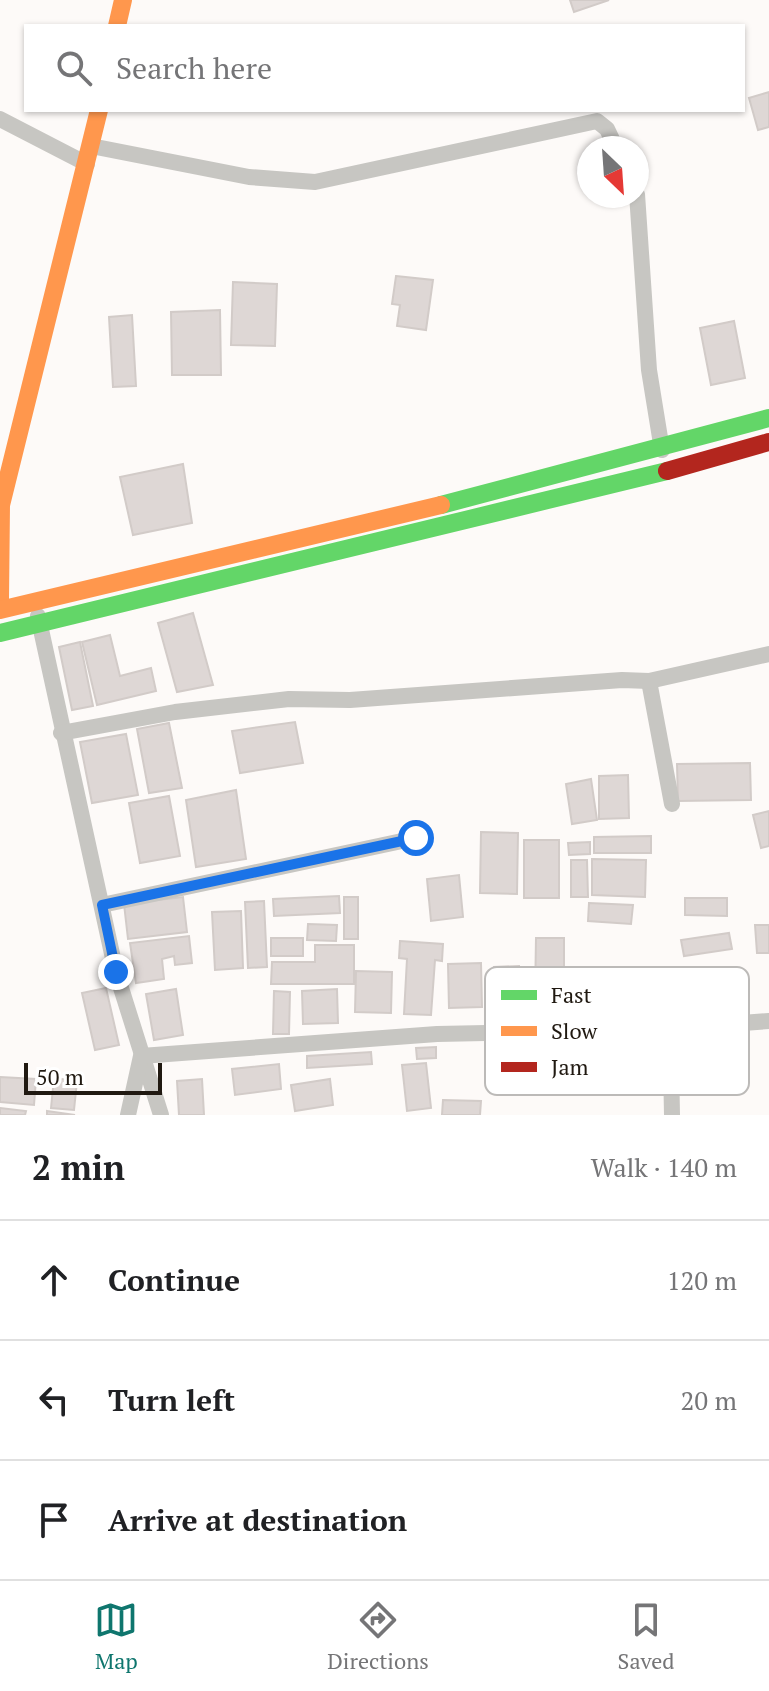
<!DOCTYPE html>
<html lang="en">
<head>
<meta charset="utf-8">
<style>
	body { margin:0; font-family:"PT Serif",serif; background:#f6f6f6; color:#202124 }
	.compass { position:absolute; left:577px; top:136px; width:72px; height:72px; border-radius:50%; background:#fff; box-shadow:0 2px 6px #0004; rotate:155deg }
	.scale { position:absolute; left:24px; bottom:20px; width:138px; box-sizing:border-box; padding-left:8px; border:4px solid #201911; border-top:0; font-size:22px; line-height:28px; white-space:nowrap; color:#201911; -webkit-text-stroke:6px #fff; paint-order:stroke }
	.stop { position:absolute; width:24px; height:24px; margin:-18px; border:6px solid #1a73e8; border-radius:50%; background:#fff }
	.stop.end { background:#1a73e8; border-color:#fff; box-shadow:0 2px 8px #0008 }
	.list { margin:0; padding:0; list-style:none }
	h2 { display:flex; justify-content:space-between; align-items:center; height:104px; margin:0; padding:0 32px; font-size:34px }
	h2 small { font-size:26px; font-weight:400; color:#757577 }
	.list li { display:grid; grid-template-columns:52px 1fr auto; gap:24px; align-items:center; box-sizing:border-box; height:120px; padding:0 32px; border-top:2px solid #e0e0e0 }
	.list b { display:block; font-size:30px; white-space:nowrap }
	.list em { font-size:26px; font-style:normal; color:#757577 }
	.icon { flex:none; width:44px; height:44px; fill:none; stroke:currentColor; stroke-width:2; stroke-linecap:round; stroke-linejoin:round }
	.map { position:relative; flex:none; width:769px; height:1115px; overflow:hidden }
	.search { position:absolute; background:#fff; box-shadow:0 2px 6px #0004; left:24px; right:24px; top:24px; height:88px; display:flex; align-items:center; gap:20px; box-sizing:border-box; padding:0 28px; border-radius:0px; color:#757577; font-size:30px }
	.sheet { height:464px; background:#fff }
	nav { display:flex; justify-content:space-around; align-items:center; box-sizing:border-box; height:112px; border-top:2px solid #e0e0e0; background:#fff; font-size:22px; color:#757577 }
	nav a { display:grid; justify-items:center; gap:4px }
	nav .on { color:#0f766e }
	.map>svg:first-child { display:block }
</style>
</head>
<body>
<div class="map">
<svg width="769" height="1115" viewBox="0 0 769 1115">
	<rect width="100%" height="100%" fill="#fdfaf8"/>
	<g fill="#ded7d5" stroke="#d2cbc8" stroke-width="2">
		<path d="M570 0H609L574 12Z"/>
		<path d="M769 92V127L758 130 749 98Z"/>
		<path d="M396 276 433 280 426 330 397 326 400 305 392 304Z"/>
		<path d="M233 282 277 284 275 346 231 345Z"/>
		<path d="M220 310 221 375H172L171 312Z"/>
		<path d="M132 315 136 386 113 387 109 317Z"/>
		<path d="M734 321 745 378 711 385 700 328Z"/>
		<path d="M183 464 192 523 133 535 120 477Z"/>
		<path d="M193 613 213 685 177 692 158 623Z"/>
		<path d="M110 635 120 676 151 668 156 691 97 705 82 642Z"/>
		<path d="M80 642 93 706 72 710 59 647Z"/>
		<path d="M295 722 303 763 240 773 232 731Z"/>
		<path d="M169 723 182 788 149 793 137 729Z"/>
		<path d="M126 734 138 795 92 803 80 742Z"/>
		<path d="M750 763 751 800 678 801 677 764Z"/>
		<path d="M628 775 629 818 599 819V776Z"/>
		<path d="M591 779 597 820 572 824 566 784Z"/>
		<path d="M236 790 246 859 196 867 186 800Z"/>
		<path d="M169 796 180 856 140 863 129 803Z"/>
		<path d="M769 811V846L761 848 753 815Z"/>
		<path d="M481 832 518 833 517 894 480 893Z"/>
		<path d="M651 836V853H594V837Z"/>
		<rect x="524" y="840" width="35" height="58"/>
		<path d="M590 842V854L569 855 568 843Z"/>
		<path d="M592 859 646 860 645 897 592 895Z"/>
		<path d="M571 860H587L588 897H571Z"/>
		<path d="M459 875 463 917 431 921 427 879Z"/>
		<path d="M339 896 340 913 274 916 273 899Z"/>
		<path d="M183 897 187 932 128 939 124 904Z"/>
		<rect x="344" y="897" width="14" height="42"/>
		<path d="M685 898H727V916L685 915Z"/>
		<path d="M264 901 267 967 248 968 245 902Z"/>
		<path d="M589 903 633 905 631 924 588 921Z"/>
		<path d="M241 911 243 968 215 970 212 912Z"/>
		<path d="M308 924 337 925 336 941 307 940Z"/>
		<path d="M755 925H769V953H757Z"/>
		<path d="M729 933 732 949 684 956 681 940Z"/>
		<path d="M189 936 192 963 175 965 174 956 162 959 164 979 136 983 130 943Z"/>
		<rect x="271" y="938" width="32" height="18"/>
		<path d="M536 938H564V999L535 998Z"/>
		<path d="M400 941 443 944 442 961 435 960 431 1015 404 1014 407 959 399 958Z"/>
		<path d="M315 945H354V984H271L272 962H315Z"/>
		<path d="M481 963 482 1007 449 1008 448 964Z"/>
		<path d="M519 966 521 1004 495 1005 494 967Z"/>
		<path d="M356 971 392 972 391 1013 355 1012Z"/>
		<path d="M106 988 119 1045 95 1050 82 993Z"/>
		<path d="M176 989 183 1035 154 1040 146 994Z"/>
		<path d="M337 989 338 1023 303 1024 302 991Z"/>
		<path d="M274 991 290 992 289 1034H273Z"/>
		<path d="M436 1047V1058L417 1059 416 1048Z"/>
		<path d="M371 1052 372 1064 307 1068V1056Z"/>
		<path d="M426 1063 431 1108 407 1111 402 1065Z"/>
		<path d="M279 1064 281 1089 235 1095 232 1069Z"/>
		<path d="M0 1077 36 1079 34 1105 0 1102Z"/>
		<path d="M54 1078 77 1081 74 1110 51 1108Z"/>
		<path d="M202 1079 204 1115H179L177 1081Z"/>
		<path d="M330 1079 333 1105 295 1111 291 1085Z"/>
		<path d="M443 1100 481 1101 480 1115H442Z"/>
		<path d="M0 1108 26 1111 25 1115H0Z"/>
		<path d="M47 1111 75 1115H47Z"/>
	</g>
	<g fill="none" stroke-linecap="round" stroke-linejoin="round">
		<g stroke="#c7c6c2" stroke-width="16">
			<path d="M0 119 87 164"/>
			<path d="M91 146 249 177 315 182 597 121 607 129 616 148"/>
			<path d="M637 194 649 370 662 450"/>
			<path d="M38 616 116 972 161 1115"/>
			<path d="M649 681 672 804"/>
			<path d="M61 733 175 712 289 699 350 700 622 680 649 681 769 654"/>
			<path d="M102 905 416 838"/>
			<path d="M662 1029 671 1061 672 1115"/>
			<path d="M128 1115 141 1056 437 1034 662 1029 769 1021"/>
		</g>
		<g stroke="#63d668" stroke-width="18">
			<path d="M441 505 769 418"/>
			<path d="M0 633 667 471"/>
		</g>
		<g stroke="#ff974d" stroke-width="18">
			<path d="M117 26 123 0"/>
			<path d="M0 599 1 505 99 110"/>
			<path d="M0 610 441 505"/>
		</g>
		<path stroke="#b3261e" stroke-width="18" d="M667 471 769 442"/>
	</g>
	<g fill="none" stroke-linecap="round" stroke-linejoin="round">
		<path stroke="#1a73e8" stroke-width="10" d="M116 972 102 905 416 838"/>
	</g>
	<rect x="485" y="967" width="264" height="128" rx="12" fill="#fff" stroke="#bcbab8" stroke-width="2"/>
	<rect x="501" y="990" width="36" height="10" fill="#63d668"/>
	<rect x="501" y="1026" width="36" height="10" fill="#ff974d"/>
	<rect x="501" y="1062" width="36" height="10" fill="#b3261e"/>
	<g font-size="22" fill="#201911">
		<text x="551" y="1003">Fast</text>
		<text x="551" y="1039">Slow</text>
		<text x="551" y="1075">Jam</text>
	</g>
</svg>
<svg class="compass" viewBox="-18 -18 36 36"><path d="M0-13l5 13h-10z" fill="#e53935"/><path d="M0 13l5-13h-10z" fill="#757577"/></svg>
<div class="scale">50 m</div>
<div class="stop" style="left:416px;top:838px"></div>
<div class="stop end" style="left:116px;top:972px"></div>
<div class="search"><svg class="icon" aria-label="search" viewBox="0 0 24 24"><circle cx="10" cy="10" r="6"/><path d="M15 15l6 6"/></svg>Search here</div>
</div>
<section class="sheet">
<h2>2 min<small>Walk · 140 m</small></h2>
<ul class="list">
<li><svg class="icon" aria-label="ahead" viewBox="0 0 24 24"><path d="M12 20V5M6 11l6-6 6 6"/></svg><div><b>Continue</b></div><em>120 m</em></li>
<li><svg class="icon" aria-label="left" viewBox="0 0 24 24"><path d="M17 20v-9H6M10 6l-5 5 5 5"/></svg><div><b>Turn left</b></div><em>20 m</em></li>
<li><svg class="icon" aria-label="arrive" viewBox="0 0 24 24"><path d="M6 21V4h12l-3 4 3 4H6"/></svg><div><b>Arrive at destination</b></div></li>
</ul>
</section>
<nav>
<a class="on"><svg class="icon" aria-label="map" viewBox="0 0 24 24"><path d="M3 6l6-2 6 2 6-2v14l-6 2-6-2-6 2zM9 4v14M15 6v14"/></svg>Map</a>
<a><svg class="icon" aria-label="directions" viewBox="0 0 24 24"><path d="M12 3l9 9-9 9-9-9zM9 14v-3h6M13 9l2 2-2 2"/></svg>Directions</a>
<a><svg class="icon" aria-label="saved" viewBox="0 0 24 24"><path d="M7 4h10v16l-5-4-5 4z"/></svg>Saved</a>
</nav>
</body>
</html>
